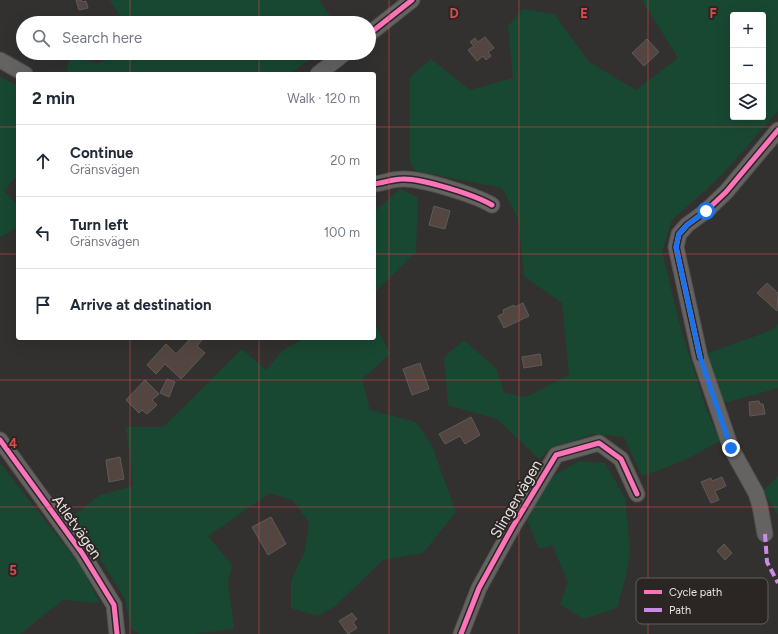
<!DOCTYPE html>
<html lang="en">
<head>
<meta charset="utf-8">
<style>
	body { margin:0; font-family:Figtree,sans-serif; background:#f2f2f3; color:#1f2937 }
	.controls { position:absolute; right:12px; top:12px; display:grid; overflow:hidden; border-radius:4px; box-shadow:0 4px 16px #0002 }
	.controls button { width:36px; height:36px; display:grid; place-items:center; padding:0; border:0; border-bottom:1px solid #e0e1e3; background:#fff; color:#1f2937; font:20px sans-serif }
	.stop { position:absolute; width:12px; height:12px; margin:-9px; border:3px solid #1a73e8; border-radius:50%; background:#fff }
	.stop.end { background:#1a73e8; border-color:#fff; box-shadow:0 1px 4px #0008 }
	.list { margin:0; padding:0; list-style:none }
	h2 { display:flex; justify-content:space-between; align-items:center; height:52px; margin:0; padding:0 16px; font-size:17px }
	h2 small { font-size:13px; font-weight:400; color:#747a83 }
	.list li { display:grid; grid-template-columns:26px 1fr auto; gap:12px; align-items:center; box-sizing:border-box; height:72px; padding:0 16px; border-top:1px solid #e0e1e3 }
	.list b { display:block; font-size:15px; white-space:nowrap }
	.list p { margin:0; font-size:13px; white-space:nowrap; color:#747a83 }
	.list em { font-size:13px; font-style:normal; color:#747a83 }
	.icon { flex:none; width:22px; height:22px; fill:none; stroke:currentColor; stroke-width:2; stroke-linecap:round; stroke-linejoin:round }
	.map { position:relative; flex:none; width:778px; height:634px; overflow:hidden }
	.search { position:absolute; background:#fff; box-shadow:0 4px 16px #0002; left:16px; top:16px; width:360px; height:44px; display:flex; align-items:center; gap:10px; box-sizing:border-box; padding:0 14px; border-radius:22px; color:#747a83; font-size:15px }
	.panel { position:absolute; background:#fff; box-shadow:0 4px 16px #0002; left:16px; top:72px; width:360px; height:268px; border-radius:4px }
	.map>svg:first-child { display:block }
</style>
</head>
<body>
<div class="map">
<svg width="778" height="634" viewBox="0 0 778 634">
	<rect width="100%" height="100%" fill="#33312f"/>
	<g fill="#184832" fill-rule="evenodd">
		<path d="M110 0H319L335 23H124Z"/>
		<path d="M642 0H778V111L722 175 672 220 662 251 680 326 706 409 720 441 683 461 642 476 624 437 594 434 550 448 539 459 497 419 448 405 444 357 464 340 496 368 504 393 526 397 569 375 562 303 524 276 518 218 502 188 416 171 410 162V77L431 59 470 90 513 78 508 26 523 9 554 14 589 62 636 90 678 58ZM733 15H763V117H733Z"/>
		<path d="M120 53H319L289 74H66L70 56 98 63Z"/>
		<path d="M0 77 18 86V174L4 191 18 206V227L0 237Z"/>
		<path d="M400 189 418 198 416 252 374 293V212Z"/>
		<path d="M374 322 390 354 362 379 370 410 416 422 432 446 456 512 423 553 383 560 334 607 318 616 291 608V581L305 551 309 522 293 501 270 493 208 536 232 565 228 582 234 629 192 634H139L131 629 125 599 99 557 69 519 100 495 133 486 126 427H163L242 349 266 370 283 350 305 338H374Z"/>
		<path d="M778 324V388L724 403 708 353 772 330Z"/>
		<path d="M579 461 605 463 625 498 630 550 626 576 617 608 584 619 560 604 568 582 552 545 539 549 527 519 550 478Z"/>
		<path d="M0 463 80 565 100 603 63 600 20 634H0Z"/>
		<path d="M778 476V515L763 491Z"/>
	</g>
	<g fill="#534640" stroke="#5d5b5a">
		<path d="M76 0H81L82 2 86 1 88 8 79 10Z"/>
		<path d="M485 37 494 48 488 52 491 56 486 60 483 56 477 61 468 50 474 46 470 42 475 38 478 42Z"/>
		<path d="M647 39 659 52 644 66 632 53Z"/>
		<path d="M434 206 450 211 445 229 429 225Z"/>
		<path d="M767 283 778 293 777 311 757 293Z"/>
		<path d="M523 303 529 316 504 328 498 316 504 313 503 310 514 305 515 307Z"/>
		<path d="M191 338 203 339 197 346 205 353 181 379 165 364 156 374 147 365 166 344 176 354Z"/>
		<path d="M540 354 542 365 524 368 522 357Z"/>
		<path d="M420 363 429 389 412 395 403 369Z"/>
		<path d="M167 379 175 382 169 397 160 393Z"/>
		<path d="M145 380 159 394 152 400 157 405 147 414 142 410 139 413 126 400Z"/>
		<path d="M759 401 760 404H763L765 414 750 416 749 402Z"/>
		<path d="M471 417 480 435 465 444 460 436 445 444 439 434Z"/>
		<path d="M120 457 124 479 109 482 106 460Z"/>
		<path d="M722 477 726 486 715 491 719 500 711 503 701 482 711 478 712 481Z"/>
		<path d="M271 517 286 544 268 555 252 527Z"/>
		<path d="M724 544 732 553 725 560 717 551Z"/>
		<path d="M352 613 357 619 353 622 357 628 348 634 339 621Z"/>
	</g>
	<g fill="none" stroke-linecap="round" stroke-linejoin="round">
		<g stroke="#504e4c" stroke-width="17">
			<g id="minor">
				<path d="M369 34 412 0"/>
				<path d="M0 60 25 74"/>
				<path d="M318 74 345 53"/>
				<path d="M374 184C383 183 393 179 402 179 421 178 475 195 492 205"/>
				<path d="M0 440 82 553 114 605 117 634"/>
				<path d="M765 534 760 506 756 493 731 448 700 357 676 247 679 234 687 225 706 211 726 192 778 130"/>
				<path d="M461 634 479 588 512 528 556 455 599 443 621 459 637 494"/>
			</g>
		</g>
		<use href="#minor" stroke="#656362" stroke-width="15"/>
		<path stroke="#ca8be6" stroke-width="4" stroke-dasharray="8 4" stroke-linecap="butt" d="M765 534 767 562 778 583"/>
		<g stroke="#2b2624" stroke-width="8">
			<g id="cycleway">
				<path d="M369 34 412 0"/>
				<path d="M374 184C383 183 393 179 402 179 421 178 475 195 492 205"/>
				<path d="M700 357 676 247 679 234 687 225 706 211 726 192 778 130"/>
				<path d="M0 440 82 553 114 605 117 634"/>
				<path d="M461 634 479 588 512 528 556 455 599 443 621 459 637 494"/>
			</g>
		</g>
		<use href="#cycleway" stroke="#fb73b8" stroke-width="5"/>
	</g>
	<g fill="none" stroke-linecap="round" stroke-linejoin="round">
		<path stroke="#1a73e8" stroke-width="5" d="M706 211 687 225 679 234 676 247 700 357 731 448"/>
	</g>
	<path fill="none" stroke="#d94d4d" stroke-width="1" stroke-opacity="0.55" d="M130 0V23M259 0V23M389 0V634M519 0V634M648 0V634M130 53V74M259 53V74M0 127H18M374 127H778M0 254H18M374 254H778M130 338V634M259 338V634M0 380H778M0 507H778"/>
	<g text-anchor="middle" stroke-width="4" stroke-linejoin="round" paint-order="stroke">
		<g font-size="15" fill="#e6e3e1" stroke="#2b2624">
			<text transform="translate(516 499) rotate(-60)" y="5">Slingervägen</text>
			<text transform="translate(77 527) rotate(55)" y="5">Atletvägen</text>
		</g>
	</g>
	<rect x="636" y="578" width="132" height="46" rx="6" fill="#2b2624" stroke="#635f5d" stroke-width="1"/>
	<rect x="644" y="590" width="18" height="4" fill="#fb73b8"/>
	<rect x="644" y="608" width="18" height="4" fill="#ca8be6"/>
	<g font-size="11" fill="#e6e3e1">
		<text x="669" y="596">Cycle path</text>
		<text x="669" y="614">Path</text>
	</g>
	<g font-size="13" text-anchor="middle" font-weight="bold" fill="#d94d4d" stroke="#2b2624" stroke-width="4" stroke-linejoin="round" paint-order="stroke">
		<text x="454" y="18">D</text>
		<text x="584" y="18">E</text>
		<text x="713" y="18">F</text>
		<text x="13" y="448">4</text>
		<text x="13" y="575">5</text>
	</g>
</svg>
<div class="controls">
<button>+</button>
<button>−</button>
<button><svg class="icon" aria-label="layers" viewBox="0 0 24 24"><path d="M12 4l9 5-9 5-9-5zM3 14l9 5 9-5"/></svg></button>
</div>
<div class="stop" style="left:706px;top:211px"></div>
<div class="stop end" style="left:731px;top:448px"></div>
<div class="search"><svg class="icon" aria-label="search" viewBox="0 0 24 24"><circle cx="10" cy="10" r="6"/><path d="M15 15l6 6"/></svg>Search here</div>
<section class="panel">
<h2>2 min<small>Walk · 120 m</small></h2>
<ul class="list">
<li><svg class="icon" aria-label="ahead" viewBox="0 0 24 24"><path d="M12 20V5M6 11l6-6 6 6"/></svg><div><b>Continue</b><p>Gränsvägen</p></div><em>20 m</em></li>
<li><svg class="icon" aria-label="left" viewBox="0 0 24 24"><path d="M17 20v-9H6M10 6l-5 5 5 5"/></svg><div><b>Turn left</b><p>Gränsvägen</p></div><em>100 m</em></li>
<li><svg class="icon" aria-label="arrive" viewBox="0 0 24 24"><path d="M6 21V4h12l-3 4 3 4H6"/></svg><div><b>Arrive at destination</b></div></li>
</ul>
</section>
</div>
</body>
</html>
